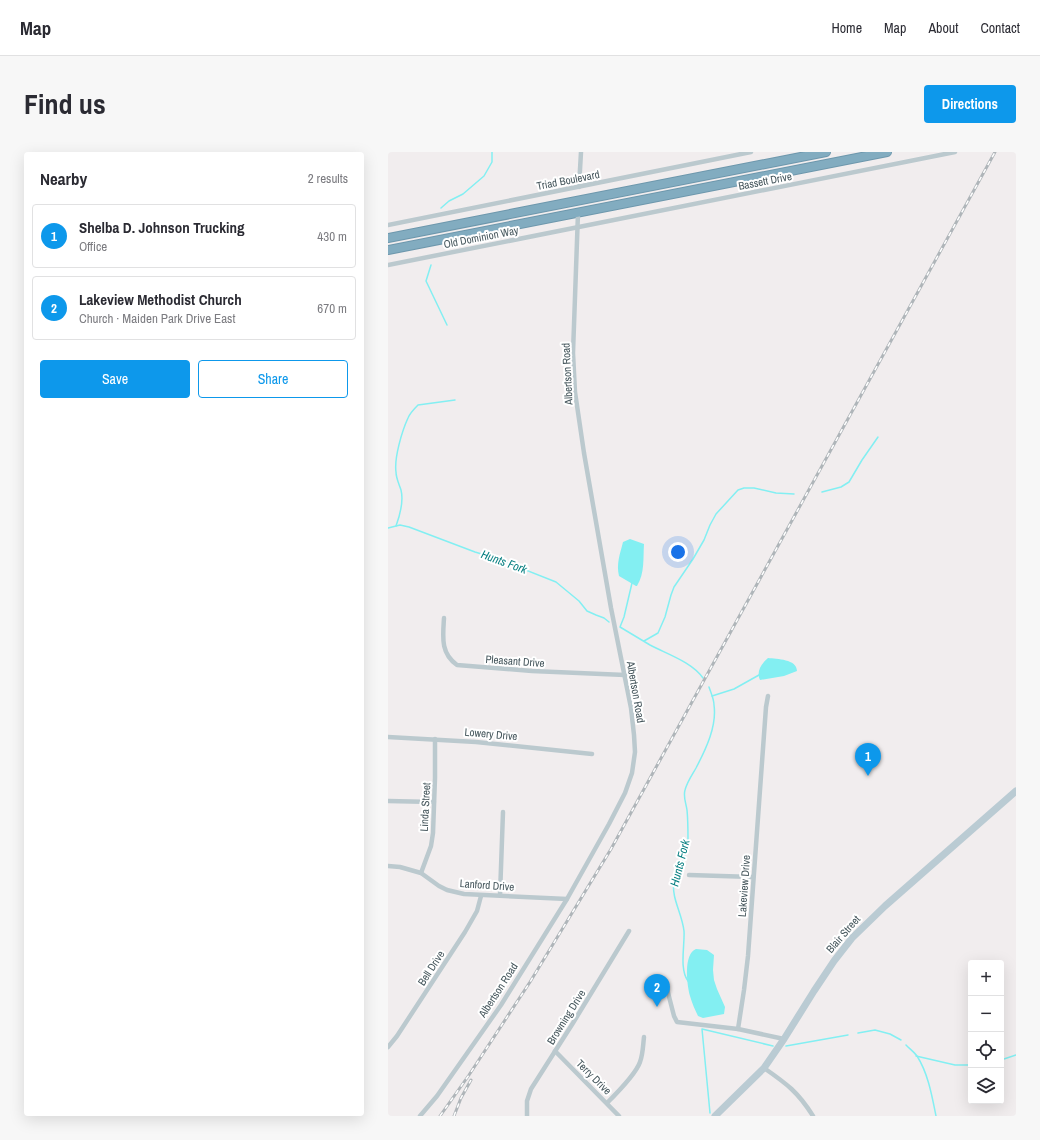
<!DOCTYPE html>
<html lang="en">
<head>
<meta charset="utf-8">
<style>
	body { margin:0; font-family:"Archivo Narrow",sans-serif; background:#f7f7f7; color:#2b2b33 }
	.controls { position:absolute; right:12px; bottom:12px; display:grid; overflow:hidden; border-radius:4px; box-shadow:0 4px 16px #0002 }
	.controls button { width:36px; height:36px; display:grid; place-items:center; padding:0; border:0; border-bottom:1px solid #e1e1e2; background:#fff; color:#2b2b33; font:20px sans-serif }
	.you { position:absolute; left:290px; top:400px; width:14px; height:14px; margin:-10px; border:3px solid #fff; border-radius:50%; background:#1a73e8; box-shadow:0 0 0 6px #1a73e833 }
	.badge { display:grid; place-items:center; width:26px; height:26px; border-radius:50%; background:#0d98eb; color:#fff; font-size:13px; font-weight:700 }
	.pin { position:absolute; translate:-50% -33px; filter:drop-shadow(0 1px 2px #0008) }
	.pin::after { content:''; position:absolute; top:21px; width:14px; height:12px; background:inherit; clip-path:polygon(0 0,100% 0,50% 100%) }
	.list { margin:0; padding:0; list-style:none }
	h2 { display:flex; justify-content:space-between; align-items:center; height:52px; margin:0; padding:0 16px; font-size:17px }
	h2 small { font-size:13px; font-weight:400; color:#7c7c81 }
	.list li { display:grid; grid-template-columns:26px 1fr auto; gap:12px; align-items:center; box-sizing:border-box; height:64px; margin:0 8px 8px; padding:0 8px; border:1px solid #e1e1e2; border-radius:4px }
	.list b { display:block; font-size:15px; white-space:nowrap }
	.list p { margin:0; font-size:13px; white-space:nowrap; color:#7c7c81 }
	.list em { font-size:13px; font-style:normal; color:#7c7c81 }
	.actions { display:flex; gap:8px; padding:12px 16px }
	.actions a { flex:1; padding:9px 0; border:1px solid #0d98eb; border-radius:4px; text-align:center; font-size:14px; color:#0d98eb }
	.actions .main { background:#0d98eb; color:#fff }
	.icon { flex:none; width:22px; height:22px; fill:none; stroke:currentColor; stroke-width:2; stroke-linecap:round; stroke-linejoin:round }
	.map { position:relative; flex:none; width:628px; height:964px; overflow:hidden; border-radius:4px }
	header { display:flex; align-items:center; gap:24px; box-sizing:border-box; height:56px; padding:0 20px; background:#fff; border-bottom:1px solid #e1e1e2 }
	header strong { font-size:19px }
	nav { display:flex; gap:22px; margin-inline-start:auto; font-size:14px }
	.intro { display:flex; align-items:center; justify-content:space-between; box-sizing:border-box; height:96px; padding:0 24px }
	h1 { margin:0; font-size:28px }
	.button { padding:10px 18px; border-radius:4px; background:#0d98eb; color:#fff; font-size:14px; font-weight:700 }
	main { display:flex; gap:24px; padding:0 24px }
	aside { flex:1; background:#fff; border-radius:4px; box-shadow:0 4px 16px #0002 }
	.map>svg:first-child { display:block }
</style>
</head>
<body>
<header>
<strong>Map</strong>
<nav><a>Home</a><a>Map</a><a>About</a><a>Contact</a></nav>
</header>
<div class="intro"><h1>Find us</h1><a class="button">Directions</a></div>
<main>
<aside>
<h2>Nearby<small>2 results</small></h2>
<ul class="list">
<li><span class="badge">1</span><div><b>Shelba D. Johnson Trucking</b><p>Office</p></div><em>430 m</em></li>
<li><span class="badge">2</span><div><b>Lakeview Methodist Church</b><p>Church · Maiden Park Drive East</p></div><em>670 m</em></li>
</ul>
<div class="actions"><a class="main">Save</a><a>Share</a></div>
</aside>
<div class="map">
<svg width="628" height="964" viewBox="0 0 628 964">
	<rect width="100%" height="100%" fill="#f1edee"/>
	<g fill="#83eff2">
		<path d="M242 387 256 392C255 406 257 421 249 434H248L231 424C228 412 232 402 235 390Z"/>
		<path d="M380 506C389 507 409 507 409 519L396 524 372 528C368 520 373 512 380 506Z"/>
		<path d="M308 797 319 798 326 803 325 818 326 828 329 837 337 855 336 862 315 866 310 864C307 858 304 851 302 844 299 833 295 802 308 797Z"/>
	</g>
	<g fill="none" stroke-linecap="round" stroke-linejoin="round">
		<g stroke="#83eff2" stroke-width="1.5">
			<path d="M53 56 61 49 75 42 96 24 104 10V0"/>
			<path d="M43 113 38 129 59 173"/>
			<path d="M434 340 453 335 461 330 474 308 490 285"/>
			<path d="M8 374C12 363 16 350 13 338 11 332 8 326 8 320 6 306 14 279 20 266 22 261 26 257 30 253L67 248"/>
			<path d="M0 376 12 373 21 375 87 400 110 407 168 430 191 449 199 459 208 463 216 466 221 470"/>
			<path d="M244 431 236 465 232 475C242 481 252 487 262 493 279 502 304 510 315 526"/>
			<path d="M256 489 270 481 277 465 283 443 286 435 305 407 316 388 322 373 328 362 350 338 356 336H366L388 341 406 342"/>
			<path d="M324 544 346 537 371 523"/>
			<path d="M300 829C291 817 297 793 296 779 294 761 283 746 286 729 289 715 300 704 300 689 300 679 300 668 299 658 298 651 295 645 297 638 299 630 304 623 308 616 318 597 329 574 326 553 326 547 323 541 321 535"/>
			<path d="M470 881 487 878 502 882 513 888"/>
			<path d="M518 893C522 897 526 900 529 904 540 921 544 944 548 964"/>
			<path d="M398 894 460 883"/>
			<path d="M528 904 567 913H583"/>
			<path d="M613 908 628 903"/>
			<path d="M322 961 314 877 385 894"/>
		</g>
		<g stroke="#6d97ac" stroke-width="10">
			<g id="highway">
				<path d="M0 86 438 0"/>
				<path d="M0 98 499 0"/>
			</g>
		</g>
		<g stroke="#bbc9ce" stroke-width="4.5">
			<path d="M191 35 193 0"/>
			<path d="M0 73 363 0"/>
			<path d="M0 113 567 0"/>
			<path d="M56 466C55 484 52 501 69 513L144 519 237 523"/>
			<path d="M0 585 88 590 204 602"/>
			<path d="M0 649 46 650"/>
			<path d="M0 714 12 715 33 721 51 734 59 738 76 742 179 747"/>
			<path d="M33 721 43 694 45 681 47 626V587"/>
			<path d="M301 723 365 725"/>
			<path d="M112 743 115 660"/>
			<path d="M277 829 286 864 289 870 350 877 396 887"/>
			<path d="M350 877 356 838 360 804 378 555 380 544"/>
			<path d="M0 895 9 884 77 780 89 759 93 744"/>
			<path d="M167 899 231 964"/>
			<path d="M376 916C399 932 410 940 425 964"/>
			<path d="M219 951C229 941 248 922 252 910 255 902 255 893 256 885"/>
			<path d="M32 964 49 944 113 853 179 747 221 672 237 641 244 621 247 600 246 583 243 556 223 456 196 301 187 240 185 201 190 61"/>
			<path d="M139 964V949L143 937 185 871 241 779"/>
		</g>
		<path stroke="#bacbd3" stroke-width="7" d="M327 964 376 916 396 887 426 839 446 809 464 786 497 754 628 639"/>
		<use href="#highway" stroke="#82acc0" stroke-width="8"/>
		<g stroke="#afb5b9" stroke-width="3">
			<g id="rail">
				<path d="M52 964 81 923 142 830 223 697 607 0"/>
				<path d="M66 964 73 946 83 928"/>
			</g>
		</g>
		<use href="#rail" stroke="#fff" stroke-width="1.5" stroke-dasharray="4.5" stroke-linecap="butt"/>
	</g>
	<g text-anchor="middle" stroke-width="4" stroke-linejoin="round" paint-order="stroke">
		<g font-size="11" fill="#45565c" stroke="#fff">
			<text transform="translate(180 28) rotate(-11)" y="4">Triad Boulevard</text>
			<text transform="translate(377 29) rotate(-11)" y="4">Bassett Drive</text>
			<text transform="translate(93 85) rotate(-11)" y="4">Old Dominion Way</text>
			<text transform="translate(179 222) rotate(-93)" y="4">Albertson Road</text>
			<text transform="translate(127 509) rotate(4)" y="4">Pleasant Drive</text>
			<text transform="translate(248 540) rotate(80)" y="4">Albertson Road</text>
			<text transform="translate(103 582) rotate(5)" y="4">Lowery Drive</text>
			<text transform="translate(37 655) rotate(-87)" y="4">Linda Street</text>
			<text transform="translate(99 733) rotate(4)" y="4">Lanford Drive</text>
			<text transform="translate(356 734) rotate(-86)" y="4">Lakeview Drive</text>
			<text transform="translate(455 782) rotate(-49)" y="4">Blair Street</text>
			<text transform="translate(43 816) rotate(-57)" y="4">Bell Drive</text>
			<text transform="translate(110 838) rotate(-57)" y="4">Albertson Road</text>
			<text transform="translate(178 865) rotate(-58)" y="4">Browning Drive</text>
			<text transform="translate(206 925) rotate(45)" y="4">Terry Drive</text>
		</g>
		<g font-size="12" font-style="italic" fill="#077f81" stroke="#fff">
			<text transform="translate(116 410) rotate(20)" y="4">Hunts Fork</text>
			<text transform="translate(292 711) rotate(-76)" y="4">Hunts Fork</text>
		</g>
	</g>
</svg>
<div class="controls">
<button>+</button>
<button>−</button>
<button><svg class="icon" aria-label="locate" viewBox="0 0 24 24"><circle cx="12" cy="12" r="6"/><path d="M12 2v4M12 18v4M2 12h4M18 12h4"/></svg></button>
<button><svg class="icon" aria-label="layers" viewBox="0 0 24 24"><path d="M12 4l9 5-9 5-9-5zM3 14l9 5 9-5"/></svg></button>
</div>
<div class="you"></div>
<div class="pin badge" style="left:480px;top:624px">1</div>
<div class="pin badge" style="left:269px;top:855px">2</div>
</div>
</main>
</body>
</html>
